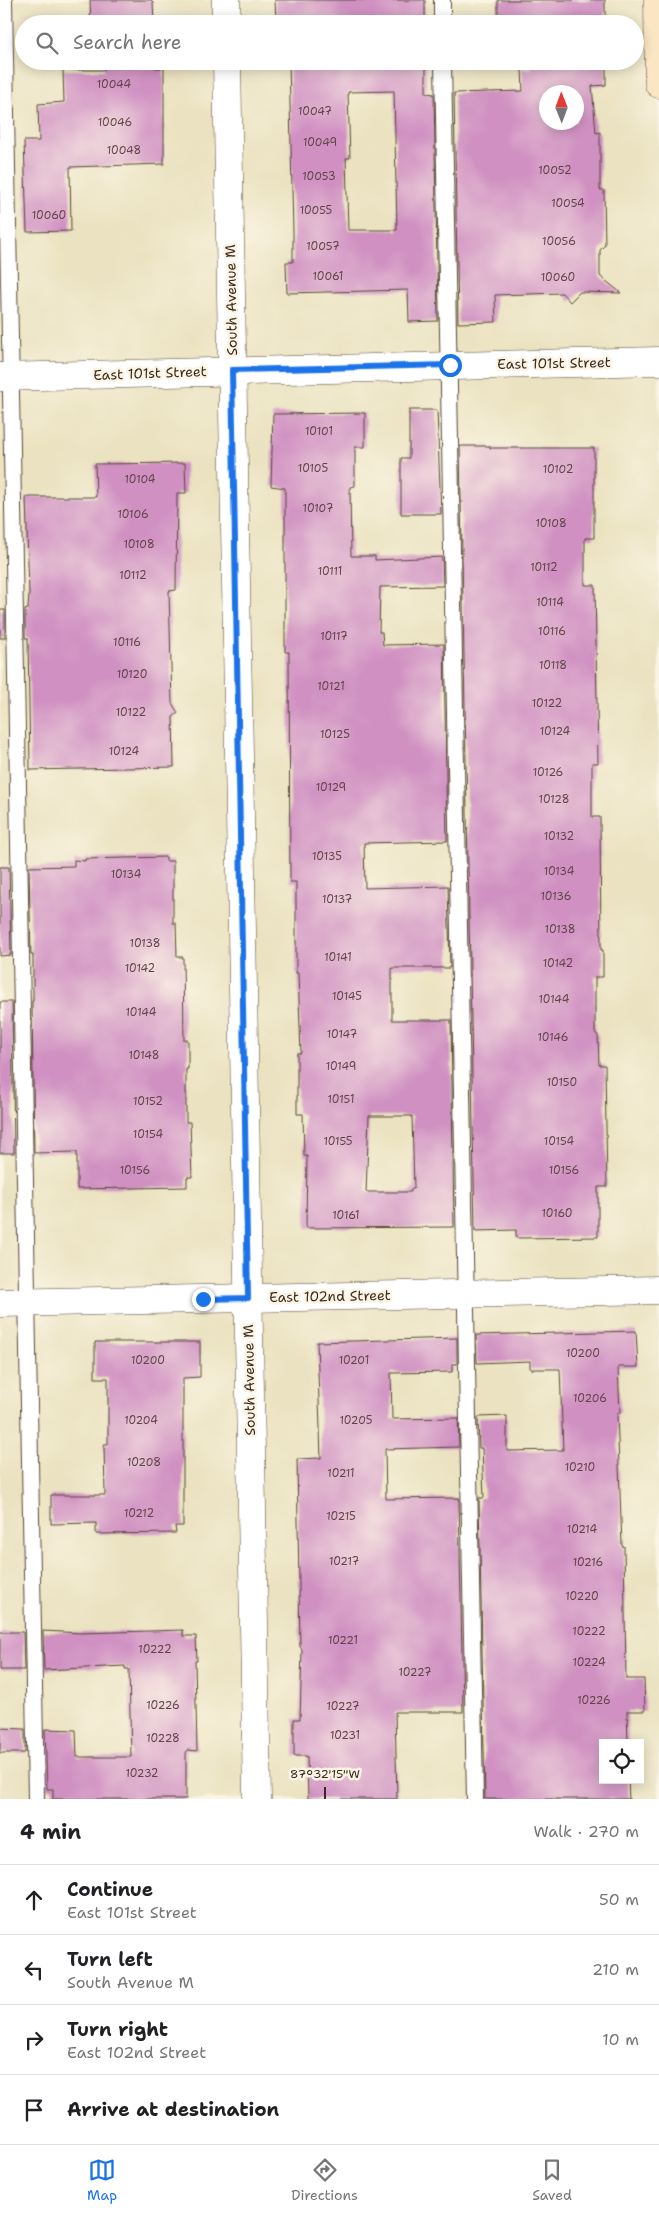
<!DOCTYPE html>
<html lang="en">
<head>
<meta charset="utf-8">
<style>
	body { margin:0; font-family:"Shantell Sans",sans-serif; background:#f6f6f6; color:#202124 }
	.controls { position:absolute; right:15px; bottom:15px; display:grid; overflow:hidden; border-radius:0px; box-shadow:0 2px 12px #0003 }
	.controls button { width:45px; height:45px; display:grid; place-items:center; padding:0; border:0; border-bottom:1px solid #e0e0e0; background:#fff; color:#202124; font:25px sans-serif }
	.compass { position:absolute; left:539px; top:85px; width:45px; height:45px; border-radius:50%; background:#fff; box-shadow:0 2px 12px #0003; rotate:359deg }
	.stop { position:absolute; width:15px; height:15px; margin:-11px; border:4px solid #1a73e8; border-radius:50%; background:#fff }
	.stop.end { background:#1a73e8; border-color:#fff; box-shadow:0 1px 5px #0008 }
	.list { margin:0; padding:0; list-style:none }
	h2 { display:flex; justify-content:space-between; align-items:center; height:65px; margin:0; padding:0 20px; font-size:21px }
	h2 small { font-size:16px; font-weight:400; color:#757577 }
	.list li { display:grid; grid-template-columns:32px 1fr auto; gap:15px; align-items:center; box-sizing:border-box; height:70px; padding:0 20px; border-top:1px solid #e0e0e0 }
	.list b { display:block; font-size:19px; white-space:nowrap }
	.list p { margin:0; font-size:16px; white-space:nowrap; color:#757577 }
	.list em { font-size:16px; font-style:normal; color:#757577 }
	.icon { flex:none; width:28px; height:28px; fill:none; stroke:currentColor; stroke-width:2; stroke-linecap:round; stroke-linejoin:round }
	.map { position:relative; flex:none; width:659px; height:1799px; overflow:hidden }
	.search { position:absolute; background:#fff; box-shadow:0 2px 12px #0003; left:15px; right:15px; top:15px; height:55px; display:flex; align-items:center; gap:12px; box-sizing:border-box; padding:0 18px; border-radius:28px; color:#757577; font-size:19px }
	.sheet { height:345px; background:#fff }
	nav { display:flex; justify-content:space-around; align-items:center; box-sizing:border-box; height:70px; border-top:1px solid #e0e0e0; background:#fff; font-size:14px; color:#757577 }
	nav a { display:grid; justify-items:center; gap:2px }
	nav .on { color:#1a73e8 }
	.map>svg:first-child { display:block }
</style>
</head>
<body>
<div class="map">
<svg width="659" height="1799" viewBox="0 0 659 1799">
	<rect width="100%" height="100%" fill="#fcf5e5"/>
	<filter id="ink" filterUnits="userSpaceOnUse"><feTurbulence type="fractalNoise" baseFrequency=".02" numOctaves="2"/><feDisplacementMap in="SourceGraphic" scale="10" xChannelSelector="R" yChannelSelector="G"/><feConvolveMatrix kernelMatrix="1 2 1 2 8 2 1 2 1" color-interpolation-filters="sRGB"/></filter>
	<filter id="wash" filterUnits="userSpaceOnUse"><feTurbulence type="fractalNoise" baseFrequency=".0096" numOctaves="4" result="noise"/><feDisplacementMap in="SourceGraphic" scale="20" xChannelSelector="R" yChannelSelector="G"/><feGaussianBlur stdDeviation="1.12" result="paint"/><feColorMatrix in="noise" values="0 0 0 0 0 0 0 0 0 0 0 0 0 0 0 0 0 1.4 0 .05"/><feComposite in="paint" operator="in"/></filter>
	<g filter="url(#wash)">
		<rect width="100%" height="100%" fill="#eae2c0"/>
		<g id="blocks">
			<g fill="#d091c2" fill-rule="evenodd">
				<path d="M90 0H151L153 2 154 24H91Z"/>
				<path d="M275 0H425V24H276Z"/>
				<rect x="498" y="0" width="107" height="24"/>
				<path d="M104 61H155V68H164V164L70 167 71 231 27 232 24 141H39L38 104 64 102 63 70H104Z"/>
				<path d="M289 61H426V93L434 94 438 321 409 322 408 290 287 293 286 262H293V231ZM394 91 397 230H348L346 158H350L348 92Z"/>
				<path d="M530 61H606V85L592 86 596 133 600 132V190H604L605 245 600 250V276L621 293 580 292 570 302 562 293 495 295 496 322 458 323 454 93 523 91 522 69H531ZM546 92H576V122H546Z"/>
				<path d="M409 410H437L441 514H401V458H409Z"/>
				<path d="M365 413V447H355V486L350 487 351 556H375V560L442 557 443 586 380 587 379 632H382L383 645 444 644 447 841 364 843 365 888 448 886 450 968H392V1020H451L454 1227 306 1228 307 1156H304L303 1114H297V1053H301L298 973H296V882H290L289 652H285V488L271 486 273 414ZM369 1116H412L414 1189H411V1192H366Z"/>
				<path d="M460 446H490V448H594V538H585V585H595L598 763H592V817H600L601 950H603V977H595V1033L598 1035 599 1065H605L607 1187H598V1237L516 1238V1230L475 1231Z"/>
				<path d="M185 463 186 493H177L176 590 169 591 172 703 178 713 173 717 174 767 30 770 28 638H25V610L28 609 29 594 26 497H96L95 464Z"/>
				<rect x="0" y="610" width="5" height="28"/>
				<path d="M166 857V861H173V923H176L177 957H183L184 1040H188V1069H186V1122H190L192 1177H187V1187L77 1189V1152L34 1153 32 1001H33V955H31L29 867 74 866V860L85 861V859Z"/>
				<path d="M0 867H9L11 955 0 956Z"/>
				<path d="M0 1002H12L14 1153H0Z"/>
				<path d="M636 1331 638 1367H618L620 1413H617L622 1546H624L626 1679H644L645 1711H627L628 1742 603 1743V1780H628L629 1799H485L479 1498H484L482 1448H479L478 1417 507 1416V1451L563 1450 560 1369H530V1361L477 1363 476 1335Z"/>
				<path d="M457 1338V1364H452V1372L391 1373 392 1419 458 1418 459 1447 385 1449 386 1499 459 1498 463 1712H395L397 1799H308L307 1756H294V1719H300L302 1650 300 1646 297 1459 321 1458 317 1342Z"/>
				<path d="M95 1342H200V1377L183 1378V1526H175L176 1533 96 1534V1523L51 1524V1495H105L104 1444H108V1378H95Z"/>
				<path d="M183 1630V1636H196L197 1661H195L197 1751 187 1750 186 1754V1799H53V1789H47L45 1729 76 1730 77 1757H131L129 1669H125V1666L44 1670 43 1631 81 1633Z"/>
				<path d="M0 1632H23L24 1670H0Z"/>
				<path d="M0 1728 25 1729V1753H0Z"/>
			</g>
		</g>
	</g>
	<g filter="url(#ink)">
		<use href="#blocks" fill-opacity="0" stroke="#554636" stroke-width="1"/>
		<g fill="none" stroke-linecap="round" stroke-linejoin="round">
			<g stroke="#554636" stroke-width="18">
				<g id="lane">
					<path d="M4 0 36 1799"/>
					<path d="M442 0V24"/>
					<path d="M443 61 475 1799"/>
				</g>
			</g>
			<g stroke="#554636" stroke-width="29">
				<g id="street">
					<path d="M226 0V24"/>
					<path d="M227 61 257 1799"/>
					<path d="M0 377 659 361"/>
					<path d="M0 1303 659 1290"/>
				</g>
			</g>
			<g stroke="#554636" stroke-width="29">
				<path id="secondary" d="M658 0 659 84"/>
			</g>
			<use href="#lane" stroke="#fff" stroke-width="16"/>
			<use href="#street" stroke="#fff" stroke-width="28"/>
			<use href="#secondary" stroke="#fbe6c3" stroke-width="28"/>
		</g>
	</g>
	<g fill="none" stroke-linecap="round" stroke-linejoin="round" filter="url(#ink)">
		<path stroke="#1a73e8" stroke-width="6" d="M203 1299 248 1298 232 370 450 365"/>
	</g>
	<path fill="none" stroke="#3b2a1e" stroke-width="2" d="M325 1787V1799"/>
	<g text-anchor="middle" stroke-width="5" stroke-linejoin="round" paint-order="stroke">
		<g font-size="11" fill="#604447">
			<text x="114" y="88">10044</text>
			<text x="315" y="115">10047</text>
			<text x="115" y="126">10046</text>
			<text x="320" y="146">10049</text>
			<text x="124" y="154">10048</text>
			<text x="555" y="174">10052</text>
			<text x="319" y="180">10053</text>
			<text x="568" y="207">10054</text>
			<text x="316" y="214">10055</text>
			<text x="49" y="219">10060</text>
			<text x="559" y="245">10056</text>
			<text x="323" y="250">10057</text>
			<text x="328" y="280">10061</text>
			<text x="558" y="281">10060</text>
			<text x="319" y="435">10101</text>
			<text x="313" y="472">10105</text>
			<text x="558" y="473">10102</text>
			<text x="140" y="483">10104</text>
			<text x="318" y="512">10107</text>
			<text x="133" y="518">10106</text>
			<text x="551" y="527">10108</text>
			<text x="139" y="548">10108</text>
			<text x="544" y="571">10112</text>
			<text x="330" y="575">10111</text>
			<text x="133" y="579">10112</text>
			<text x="550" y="606">10114</text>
			<text x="552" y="635">10116</text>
			<text x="334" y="640">10117</text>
			<text x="127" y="646">10116</text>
			<text x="553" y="669">10118</text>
			<text x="132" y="678">10120</text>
			<text x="331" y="690">10121</text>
			<text x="547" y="707">10122</text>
			<text x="131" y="716">10122</text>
			<text x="555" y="735">10124</text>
			<text x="335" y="738">10125</text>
			<text x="124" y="755">10124</text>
			<text x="548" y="776">10126</text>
			<text x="331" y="791">10129</text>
			<text x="554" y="803">10128</text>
			<text x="559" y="840">10132</text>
			<text x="327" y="860">10135</text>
			<text x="559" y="875">10134</text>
			<text x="126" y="878">10134</text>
			<text x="556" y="900">10136</text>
			<text x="337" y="903">10137</text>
			<text x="560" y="933">10138</text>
			<text x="145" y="947">10138</text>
			<text x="338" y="961">10141</text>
			<text x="558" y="967">10142</text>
			<text x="140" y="972">10142</text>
			<text x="347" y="1000">10145</text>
			<text x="554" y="1003">10144</text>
			<text x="141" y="1016">10144</text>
			<text x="342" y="1038">10147</text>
			<text x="553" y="1041">10146</text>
			<text x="144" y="1059">10148</text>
			<text x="341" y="1070">10149</text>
			<text x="562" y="1086">10150</text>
			<text x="341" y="1103">10151</text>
			<text x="148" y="1105">10152</text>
			<text x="148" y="1138">10154</text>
			<text x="338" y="1145">10155</text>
			<text x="559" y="1145">10154</text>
			<text x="135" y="1174">10156</text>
			<text x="564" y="1174">10156</text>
			<text x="557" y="1217">10160</text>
			<text x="346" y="1219">10161</text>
			<text x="583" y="1357">10200</text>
			<text x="148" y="1364">10200</text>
			<text x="354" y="1364">10201</text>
			<text x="590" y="1402">10206</text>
			<text x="141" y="1424">10204</text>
			<text x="356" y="1424">10205</text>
			<text x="144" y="1466">10208</text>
			<text x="580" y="1471">10210</text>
			<text x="341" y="1477">10211</text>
			<text x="139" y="1517">10212</text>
			<text x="341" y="1520">10215</text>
			<text x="582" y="1533">10214</text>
			<text x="344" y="1565">10217</text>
			<text x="588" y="1566">10216</text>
			<text x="582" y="1600">10220</text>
			<text x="589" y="1635">10222</text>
			<text x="343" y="1644">10221</text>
			<text x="155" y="1653">10222</text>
			<text x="589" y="1666">10224</text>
			<text x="415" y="1676">10227</text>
			<text x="594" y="1704">10226</text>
			<text x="163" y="1709">10226</text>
			<text x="343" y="1710">10227</text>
			<text x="345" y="1739">10231</text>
			<text x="163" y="1742">10228</text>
			<text x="142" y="1777">10232</text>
		</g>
		<g font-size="14" fill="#3b2a1e" stroke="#fcf5e5">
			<text transform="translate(231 300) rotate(-91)" y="5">South Avenue M</text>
			<text transform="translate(554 363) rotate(-1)" y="5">East 101st Street</text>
			<text transform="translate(150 373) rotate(-2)" y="5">East 101st Street</text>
			<text transform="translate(330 1296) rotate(-1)" y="5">East 102nd Street</text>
			<text transform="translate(249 1380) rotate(-91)" y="5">South Avenue M</text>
		</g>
	</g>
	<g font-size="12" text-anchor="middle" fill="#3b2a1e" stroke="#fcf5e5" stroke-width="5" stroke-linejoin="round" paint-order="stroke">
		<text x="325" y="1778">87°32'15"W</text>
	</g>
</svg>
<div class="controls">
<button><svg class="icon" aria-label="locate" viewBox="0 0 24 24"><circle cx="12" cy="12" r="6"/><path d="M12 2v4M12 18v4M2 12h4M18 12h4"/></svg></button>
</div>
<svg class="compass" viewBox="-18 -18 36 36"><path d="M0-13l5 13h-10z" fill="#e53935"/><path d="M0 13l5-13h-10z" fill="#757577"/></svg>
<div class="stop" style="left:450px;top:365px"></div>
<div class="stop end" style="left:203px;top:1299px"></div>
<div class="search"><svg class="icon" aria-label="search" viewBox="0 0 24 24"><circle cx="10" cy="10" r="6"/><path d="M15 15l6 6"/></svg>Search here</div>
</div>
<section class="sheet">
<h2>4 min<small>Walk · 270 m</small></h2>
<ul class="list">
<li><svg class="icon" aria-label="ahead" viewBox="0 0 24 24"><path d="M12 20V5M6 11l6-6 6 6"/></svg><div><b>Continue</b><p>East 101st Street</p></div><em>50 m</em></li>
<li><svg class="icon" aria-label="left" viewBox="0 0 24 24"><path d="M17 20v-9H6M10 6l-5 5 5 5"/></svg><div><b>Turn left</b><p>South Avenue M</p></div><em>210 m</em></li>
<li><svg class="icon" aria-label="right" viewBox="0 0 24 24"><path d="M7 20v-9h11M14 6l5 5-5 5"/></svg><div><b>Turn right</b><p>East 102nd Street</p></div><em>10 m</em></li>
<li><svg class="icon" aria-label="arrive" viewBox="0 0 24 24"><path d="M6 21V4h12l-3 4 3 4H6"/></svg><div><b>Arrive at destination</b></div></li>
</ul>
</section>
<nav>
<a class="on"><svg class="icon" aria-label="map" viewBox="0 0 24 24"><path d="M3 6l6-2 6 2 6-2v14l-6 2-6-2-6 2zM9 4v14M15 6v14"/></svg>Map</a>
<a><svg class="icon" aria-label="directions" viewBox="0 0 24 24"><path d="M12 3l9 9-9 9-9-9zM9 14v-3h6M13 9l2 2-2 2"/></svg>Directions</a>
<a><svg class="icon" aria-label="saved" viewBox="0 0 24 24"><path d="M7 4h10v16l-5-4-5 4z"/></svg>Saved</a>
</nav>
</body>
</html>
